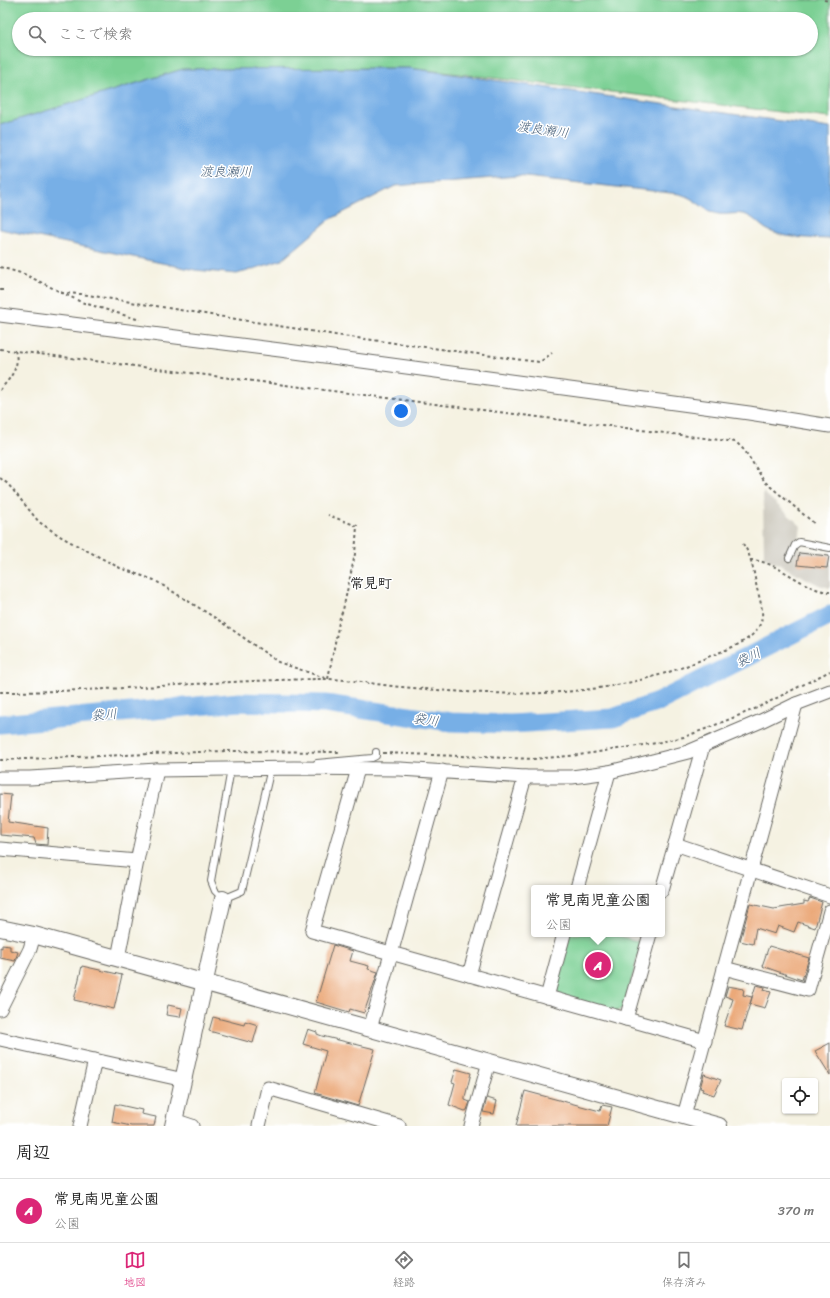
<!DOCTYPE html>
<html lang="ja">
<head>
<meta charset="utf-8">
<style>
	body { margin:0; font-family:Sriracha,"Klee One",sans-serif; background:#f6f6f6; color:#222 }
	.controls { position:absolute; right:12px; bottom:12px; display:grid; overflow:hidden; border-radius:4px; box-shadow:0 1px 3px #0004 }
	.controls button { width:36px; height:36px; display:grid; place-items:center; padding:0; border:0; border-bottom:1px solid #e0e0e0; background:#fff; color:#222; font:20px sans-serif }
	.you { position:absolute; left:401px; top:411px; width:14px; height:14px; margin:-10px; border:3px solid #fff; border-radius:50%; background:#1a73e8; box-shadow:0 0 0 6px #1a73e833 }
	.badge { display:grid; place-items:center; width:26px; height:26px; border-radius:50%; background:#db2777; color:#fff; font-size:13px; font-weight:700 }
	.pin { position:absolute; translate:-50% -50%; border:2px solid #fff; box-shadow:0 1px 4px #0006 }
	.popup { position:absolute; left:531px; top:885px; width:134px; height:52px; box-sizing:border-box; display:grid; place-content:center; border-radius:4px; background:#fff; filter:drop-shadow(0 1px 3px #0005); font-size:13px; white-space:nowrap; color:#767676 }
	.popup b { font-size:15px; color:#222 }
	.popup::after { content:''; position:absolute; left:50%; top:100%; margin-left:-8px; border:8px solid transparent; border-top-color:#fff }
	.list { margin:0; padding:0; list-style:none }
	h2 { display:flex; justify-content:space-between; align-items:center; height:52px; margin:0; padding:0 16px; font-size:17px }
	h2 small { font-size:13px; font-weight:400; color:#767676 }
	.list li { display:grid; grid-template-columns:26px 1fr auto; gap:12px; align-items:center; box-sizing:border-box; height:64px; padding:0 16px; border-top:1px solid #e0e0e0 }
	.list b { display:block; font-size:15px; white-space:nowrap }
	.list p { margin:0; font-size:13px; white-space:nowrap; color:#767676 }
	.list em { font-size:13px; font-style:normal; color:#767676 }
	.icon { flex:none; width:22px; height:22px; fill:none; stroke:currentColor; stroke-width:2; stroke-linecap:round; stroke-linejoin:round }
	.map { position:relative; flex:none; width:830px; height:1126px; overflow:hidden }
	.search { position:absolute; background:#fff; box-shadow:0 1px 3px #0004; left:12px; right:12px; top:12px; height:44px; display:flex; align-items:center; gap:10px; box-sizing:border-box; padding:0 14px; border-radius:22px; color:#767676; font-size:15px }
	.sheet { height:116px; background:#fff }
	nav { display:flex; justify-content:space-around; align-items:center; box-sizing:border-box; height:56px; border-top:1px solid #e0e0e0; background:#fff; font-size:11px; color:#767676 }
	nav a { display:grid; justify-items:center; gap:2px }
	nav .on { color:#db2777 }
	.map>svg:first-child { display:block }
</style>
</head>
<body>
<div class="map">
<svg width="830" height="1126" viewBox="0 0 830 1126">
	<rect width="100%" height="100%" fill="#fff"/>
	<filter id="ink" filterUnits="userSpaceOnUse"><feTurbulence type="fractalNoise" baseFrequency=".025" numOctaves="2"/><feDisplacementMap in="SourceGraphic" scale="8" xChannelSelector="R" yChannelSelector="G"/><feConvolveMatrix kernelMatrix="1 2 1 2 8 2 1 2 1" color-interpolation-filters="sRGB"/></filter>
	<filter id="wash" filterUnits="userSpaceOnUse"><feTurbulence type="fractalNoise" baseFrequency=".012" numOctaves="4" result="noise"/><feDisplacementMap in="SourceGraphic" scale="16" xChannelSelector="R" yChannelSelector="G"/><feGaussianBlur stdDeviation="0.9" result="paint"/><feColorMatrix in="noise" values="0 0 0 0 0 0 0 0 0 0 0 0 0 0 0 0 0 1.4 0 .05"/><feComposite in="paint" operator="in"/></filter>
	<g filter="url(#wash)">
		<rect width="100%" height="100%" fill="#f5f2e2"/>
		<path fill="#c8c4b8" d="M763 492 801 526 798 548 830 554V588L819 585 764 557Z"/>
		<g fill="#7bd094" stroke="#4c7658" fill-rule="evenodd">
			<path d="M0 0H830V118L409 68 183 69 0 125ZM19 19H811V49H19Z"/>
			<path d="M570 934H611L642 942 624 1007 616 1012 561 997 555 988Z"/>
		</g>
		<path fill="#77afe6" stroke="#4a6681" d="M409 68 830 128V239C813 238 781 239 766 229 758 224 753 216 743 214 732 212 722 217 712 212 700 207 696 199 680 194L517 176 395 186 329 220 282 260 237 274 195 270 0 229V125L183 69Z"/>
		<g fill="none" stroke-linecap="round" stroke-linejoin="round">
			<path stroke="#77afe6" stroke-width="19" d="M0 724 240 702 325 704 451 722 510 724 613 718 658 702 830 615"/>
		</g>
		<g id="blocks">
			<g fill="#eba979">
				<path d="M799 553 829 556 827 568 797 565Z"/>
				<path d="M0 794 11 795 8 822 48 828 47 845 36 844 34 838 0 835Z"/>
				<path d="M810 898 822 902 815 928 798 922 794 932 778 926 775 934 756 928 753 944 740 941 750 904 774 909 804 904V901L808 902Z"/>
				<path d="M2 945 10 946V950L18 952 15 961 0 958V947L2 948Z"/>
				<path d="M333 945 353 951 350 961 369 966 368 969 378 972 364 1013 350 1009 349 1012 316 1002Z"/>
				<path d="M769 946 809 958 802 980 762 966Z"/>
				<path d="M82 966 122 975 114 1009 74 1000Z"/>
				<path d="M756 985 765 987 764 990 771 992 765 1008 750 1004Z"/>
				<path d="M728 986 744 989 743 995 752 997 742 1030 724 1026 733 999 725 996Z"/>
				<path d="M168 1005 182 1008 180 1017 166 1015Z"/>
				<path d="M213 1017 244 1025 245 1021 258 1025 253 1043 209 1031Z"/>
				<path d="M308 1029 317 1032V1034L322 1036 375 1049 358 1106 315 1093 326 1051 303 1044Z"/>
				<path d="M830 1043V1075L815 1051Z"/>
				<path d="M456 1069 471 1073 465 1097V1100L470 1102 467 1110 465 1111 449 1105 455 1083 452 1082Z"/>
				<path d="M704 1074 721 1080 714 1095 702 1091 703 1089 700 1088Z"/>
				<path d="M525 1091 600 1111 602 1105 612 1107 607 1126H516Z"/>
				<path d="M487 1098 497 1101 494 1114 483 1112Z"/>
				<path d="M115 1104 142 1110 141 1114 156 1117 154 1126H131L112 1122Z"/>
			</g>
		</g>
	</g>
	<g filter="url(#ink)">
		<use href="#blocks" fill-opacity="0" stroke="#686761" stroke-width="1"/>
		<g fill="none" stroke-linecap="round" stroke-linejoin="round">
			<g stroke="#686761" stroke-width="8">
				<g id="service">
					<path d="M789 558 795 545 799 542 830 548"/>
					<path d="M317 763 372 758 376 756V752"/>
					<path d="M231 769 211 881 215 891 223 899 242 891 271 768"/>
				</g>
			</g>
			<g stroke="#686761" stroke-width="15">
				<g id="minor">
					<path d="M0 315 280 350 749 413 830 426"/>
					<path d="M358 769 312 931 705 1041"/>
					<path d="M0 778H30L157 770 294 768 400 769 525 777H572L609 772 688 752 761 721 796 704 830 691"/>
					<path d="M675 844 830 896"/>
					<path d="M0 849 137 861"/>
					<path d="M577 888 609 772"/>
					<path d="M662 890 703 746"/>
					<path d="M118 958 137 861 157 770"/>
					<path d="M724 968 808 990 830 911"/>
					<path d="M469 975 525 777"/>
					<path d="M547 997 564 934"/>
					<path d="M0 1009 30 949 34 935"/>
					<path d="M626 1019 650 934"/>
					<path d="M370 1029 442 771"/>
					<path d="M0 1039 184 1080"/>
					<path d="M684 1116 796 704"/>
					<path d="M174 1120 192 1126"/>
					<path d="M80 1126 95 1060"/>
					<path d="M259 1126 268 1088 399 1126"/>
					<path d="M471 1126 489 1062"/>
				</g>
			</g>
			<g stroke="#686761" stroke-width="18">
				<g id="tertiary">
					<path d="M0 928 34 935 719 1126"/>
					<path d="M173 1126 223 899"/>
				</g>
			</g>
			<g stroke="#686761" stroke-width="2" stroke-dasharray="3 3" stroke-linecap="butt">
				<path d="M824 0 830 1"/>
				<path d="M0 267 24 274 81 302 140 320"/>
				<path d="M0 290H3"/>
				<path d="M61 293 81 294 335 335 530 361 540 362 552 353"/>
				<path d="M0 349 736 442 745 451 765 482 815 524"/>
				<path d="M0 390C10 378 21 367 15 351"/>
				<path d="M0 478 8 484 39 522 63 538 120 568 154 580 217 619 278 662 328 679 340 617 343 610 355 554 357 526 328 515"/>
				<path d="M750 560C778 560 804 591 830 592"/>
				<path d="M0 692C108 692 216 680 324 679 350 679 377 685 402 687 508 697 609 701 708 657 729 648 765 639 762 610 761 603 759 595 757 589 754 574 752 556 743 544"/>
				<path d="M383 753 534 759 579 755 656 743 684 737 708 728 757 708 830 671"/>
				<path d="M0 760 225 751 341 752"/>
			</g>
			<use href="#service" stroke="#fff" stroke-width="6"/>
			<use href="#minor" stroke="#fff" stroke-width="13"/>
			<use href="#tertiary" stroke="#fff" stroke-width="16"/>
		</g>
	</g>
	<g text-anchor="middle" stroke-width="3" stroke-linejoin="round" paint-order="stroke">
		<g font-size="13" font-style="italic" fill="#455e77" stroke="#fff">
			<text transform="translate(543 129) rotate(8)" y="5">渡良瀬川</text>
			<text x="226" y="176">渡良瀬川</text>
			<text transform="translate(748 657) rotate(-27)" y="5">袋川</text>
			<text transform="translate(104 714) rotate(-5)" y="5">袋川</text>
			<text transform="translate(426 719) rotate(8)" y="5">袋川</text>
		</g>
		<g font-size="14" font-weight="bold" fill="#1c1c1c" stroke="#fff">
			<text x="371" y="588">常見町</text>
		</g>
	</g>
</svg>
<div class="controls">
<button><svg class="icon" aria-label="locate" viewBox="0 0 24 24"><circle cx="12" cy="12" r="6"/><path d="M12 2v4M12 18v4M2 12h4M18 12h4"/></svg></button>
</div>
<div class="you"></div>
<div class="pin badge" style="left:598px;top:965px">A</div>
<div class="popup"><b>常見南児童公園</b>公園</div>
<div class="search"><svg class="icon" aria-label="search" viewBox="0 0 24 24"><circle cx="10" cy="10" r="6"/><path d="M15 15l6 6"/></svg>ここで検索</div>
</div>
<section class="sheet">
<h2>周辺<small></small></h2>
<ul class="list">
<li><span class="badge">A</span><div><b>常見南児童公園</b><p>公園</p></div><em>370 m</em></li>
</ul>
</section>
<nav>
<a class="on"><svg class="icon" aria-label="map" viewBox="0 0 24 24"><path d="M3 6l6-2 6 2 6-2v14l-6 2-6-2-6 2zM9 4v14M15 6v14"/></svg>地図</a>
<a><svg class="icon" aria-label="directions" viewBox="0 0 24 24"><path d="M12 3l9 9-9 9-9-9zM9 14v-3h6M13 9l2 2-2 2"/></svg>経路</a>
<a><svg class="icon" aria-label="saved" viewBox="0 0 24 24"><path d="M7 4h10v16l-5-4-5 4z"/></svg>保存済み</a>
</nav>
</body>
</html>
